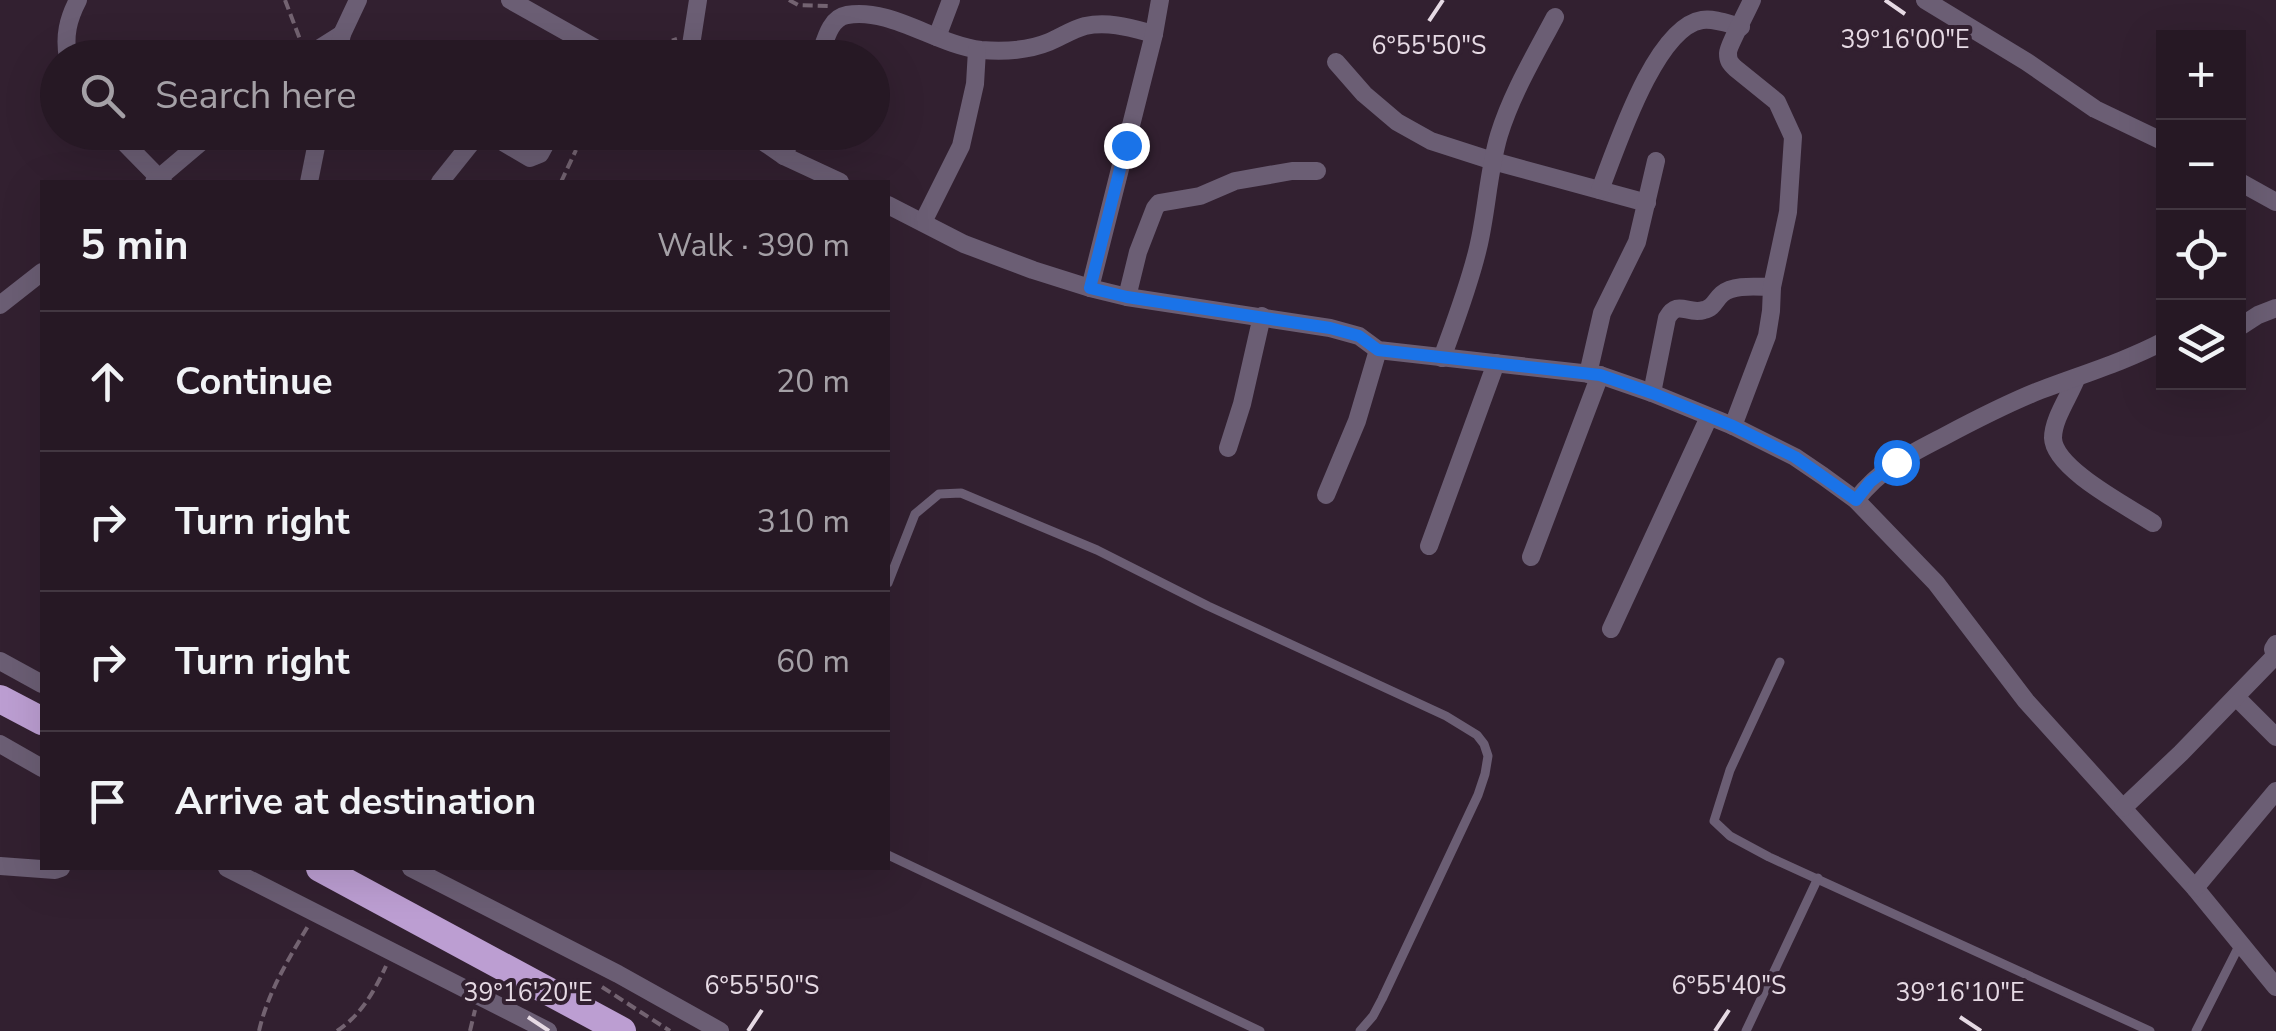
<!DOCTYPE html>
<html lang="en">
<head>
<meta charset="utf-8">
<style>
	body { margin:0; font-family:"Nunito Sans",sans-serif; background:#322531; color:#f1f3f6 }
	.controls { position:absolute; right:30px; top:30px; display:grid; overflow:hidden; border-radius:0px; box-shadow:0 10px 40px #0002 }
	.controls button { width:90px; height:90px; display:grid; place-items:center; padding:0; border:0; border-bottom:2px solid #423741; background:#261824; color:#f1f3f6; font:50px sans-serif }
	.stop { position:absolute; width:30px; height:30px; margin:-22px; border:8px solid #1a73e8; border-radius:50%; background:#fff }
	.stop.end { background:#1a73e8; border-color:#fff; box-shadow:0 2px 10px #0008 }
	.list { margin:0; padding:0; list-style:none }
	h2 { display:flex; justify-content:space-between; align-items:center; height:130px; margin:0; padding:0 40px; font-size:42px }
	h2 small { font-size:32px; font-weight:400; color:#a4a0a6 }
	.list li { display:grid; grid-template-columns:65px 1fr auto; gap:30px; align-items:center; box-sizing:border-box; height:140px; padding:0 40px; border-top:2px solid #423741 }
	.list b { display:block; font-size:38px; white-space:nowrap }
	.list em { font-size:32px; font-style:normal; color:#a4a0a6 }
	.icon { flex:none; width:55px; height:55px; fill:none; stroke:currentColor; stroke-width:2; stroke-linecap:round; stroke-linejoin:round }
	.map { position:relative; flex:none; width:2276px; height:1031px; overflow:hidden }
	.search { position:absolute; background:#261824; box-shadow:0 10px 40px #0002; left:40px; top:40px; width:850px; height:110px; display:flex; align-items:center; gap:25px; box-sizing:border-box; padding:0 35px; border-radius:55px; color:#a4a0a6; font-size:38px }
	.panel { position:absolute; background:#261824; box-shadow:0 10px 40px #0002; left:40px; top:180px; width:850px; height:690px; border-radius:0px }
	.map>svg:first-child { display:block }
</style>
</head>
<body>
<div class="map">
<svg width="2276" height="1031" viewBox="0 0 2276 1031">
	<rect width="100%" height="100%" fill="#322030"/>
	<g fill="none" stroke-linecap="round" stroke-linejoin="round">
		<g stroke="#736371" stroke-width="4" stroke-dasharray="10 5" stroke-linecap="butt">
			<path d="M285 0 301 42"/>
			<path d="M789 0 798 5 828 6"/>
			<path d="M629 54 677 39"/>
			<path d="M561 182 576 150"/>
			<path d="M602 987 670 1031"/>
			<path d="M259 1031C268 992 288 960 308 926"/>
			<path d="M337 1031C361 1015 374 992 386 966"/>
			<path d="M470 1031 475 1010"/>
		</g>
		<g stroke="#6b5e74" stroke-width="9">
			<path d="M888 583 915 514 939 494 961 493 1097 550 1208 606 1446 716 1477 735 1484 744 1488 756 1485 774 1478 795 1382 999 1373 1016 1360 1031"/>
			<path d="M1780 662 1730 770 1714 821 1730 836 1769 857 2150 1031"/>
			<path d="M888 855 1260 1031"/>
			<path d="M1746 1031 1818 878"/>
			<path d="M2196 1031 2240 944"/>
		</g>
		<g stroke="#6b5e74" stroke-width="18">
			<path d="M510 0 613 58"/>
			<path d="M1925 0 2027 62 2095 109 2164 142"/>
			<path d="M937 37 951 0"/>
			<path d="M68 58C64 36 68 19 78 0"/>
			<path d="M304 58 342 34"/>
			<path d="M337 58 342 34 358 0"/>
			<path d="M689 58 698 0"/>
			<path d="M819 58C825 42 829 18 847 15 890 7 937 45 981 50 1005 52 1027 51 1049 42 1061 37 1073 29 1085 26 1109 21 1131 28 1154 34"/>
			<path d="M1336 62 1364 94 1397 122 1431 141 1493 161 1647 203"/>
			<path d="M114 132 163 182"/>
			<path d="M486 132 530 158 540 154 552 132"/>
			<path d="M749 132 784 156 840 182"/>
			<path d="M784 156 793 132"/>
			<path d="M2238 181 2276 202"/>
			<path d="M154 182 213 132"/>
			<path d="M309 182 319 132"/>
			<path d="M440 182 480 132"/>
			<path d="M1600 190C1616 149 1655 27 1702 20 1714 18 1729 24 1741 27"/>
			<path d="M888 205 964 244 1033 270 1090 288 1127 297 1330 328 1359 336 1378 350 1600 375 1652 393 1733 426 1795 457 1823 476 1856 500 1936 583 2026 701 2195 888 2276 987"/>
			<path d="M923 222 961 146 975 84 977 50"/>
			<path d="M1090 288 1154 34 1160 0"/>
			<path d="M1127 297 1138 252 1155 208 1159 203 1200 196 1235 181 1292 171H1317"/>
			<path d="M0 305 42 272"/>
			<path d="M2238 328 2258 315 2276 308"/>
			<path d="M1442 358C1455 322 1469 286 1478 248 1487 211 1488 172 1499 135 1512 93 1535 55 1555 17"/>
			<path d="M1588 374 1602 313 1637 242 1656 161"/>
			<path d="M2076 379C2069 397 2053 419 2053 438 2054 469 2129 507 2153 523"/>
			<path d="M1652 393 1667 318C1678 299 1687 315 1704 310 1714 308 1715 300 1722 294 1734 284 1757 287 1772 287"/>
			<path d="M1733 426 1767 336 1771 311 1772 287 1788 212 1793 137 1777 102 1735 68C1730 63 1728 61 1728 53 1728 46 1748 10 1752 0"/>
			<path d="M1228 448 1242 404 1262 316"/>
			<path d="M1326 495 1357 421 1378 350"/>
			<path d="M1856 500C1881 468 1908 455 1943 437 1975 420 2008 403 2041 390 2083 374 2124 362 2164 341"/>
			<path d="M1429 546 1496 363"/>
			<path d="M1531 557 1600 375"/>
			<path d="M1611 629 1709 417"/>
			<path d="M0 661 42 684"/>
			<path d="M2236 697 2276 737"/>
			<path d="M0 744 42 768"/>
			<path d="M2123 808 2181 753 2275 656 2273 649 2276 644"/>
			<path d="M0 866 55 870 61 868"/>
			<path d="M227 868 548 1031"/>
			<path d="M411 868 618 974 720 1031"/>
			<path d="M2195 888 2276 791"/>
		</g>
		<g stroke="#bc9ed2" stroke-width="28">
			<path d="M0 699 42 721"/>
			<path d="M320 868 622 1031"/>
		</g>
	</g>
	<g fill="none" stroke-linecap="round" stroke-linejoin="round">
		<path stroke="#1a73e8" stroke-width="12" d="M1126 145 1090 288 1127 297 1330 328 1359 336 1378 350 1600 375 1652 393 1733 426 1795 457 1856 500 1870 482 1896 462"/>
	</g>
	<path fill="none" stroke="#e6dae4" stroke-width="4" d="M1885 0 1905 14M1429 21 1443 0M528 1017 549 1031M1960 1017 1981 1031M748 1031 762 1010M1715 1031 1729 1010"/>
	<g font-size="25" text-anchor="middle" fill="#e6dae4" stroke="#322030" stroke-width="8" stroke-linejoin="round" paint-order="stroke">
		<text x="1905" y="48">39°16'00"E</text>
		<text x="1429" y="54">6°55'50"S</text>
		<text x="762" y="994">6°55'50"S</text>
		<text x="1729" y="994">6°55'40"S</text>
		<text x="528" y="1001">39°16'20"E</text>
		<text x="1960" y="1001">39°16'10"E</text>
	</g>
</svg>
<div class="controls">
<button>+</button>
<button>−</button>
<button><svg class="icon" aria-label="locate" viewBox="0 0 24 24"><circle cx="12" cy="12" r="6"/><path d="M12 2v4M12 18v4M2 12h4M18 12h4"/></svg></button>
<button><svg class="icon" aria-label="layers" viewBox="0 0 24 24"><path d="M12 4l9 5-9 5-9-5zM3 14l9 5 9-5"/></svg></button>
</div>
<div class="stop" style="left:1896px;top:462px"></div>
<div class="stop end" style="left:1126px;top:145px"></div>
<div class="search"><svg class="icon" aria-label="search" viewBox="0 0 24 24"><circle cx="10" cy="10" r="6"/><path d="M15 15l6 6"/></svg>Search here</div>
<section class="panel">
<h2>5 min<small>Walk · 390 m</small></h2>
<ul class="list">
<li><svg class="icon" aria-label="ahead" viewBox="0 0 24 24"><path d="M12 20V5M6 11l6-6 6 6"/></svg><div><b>Continue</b></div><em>20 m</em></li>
<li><svg class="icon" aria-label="right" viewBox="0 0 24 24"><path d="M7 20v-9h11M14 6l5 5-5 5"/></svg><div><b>Turn right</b></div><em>310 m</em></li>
<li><svg class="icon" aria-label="right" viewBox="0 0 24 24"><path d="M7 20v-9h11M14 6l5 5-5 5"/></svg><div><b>Turn right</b></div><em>60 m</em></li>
<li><svg class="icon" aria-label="arrive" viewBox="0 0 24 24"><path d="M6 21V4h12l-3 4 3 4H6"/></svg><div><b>Arrive at destination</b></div></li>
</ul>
</section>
</div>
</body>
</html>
